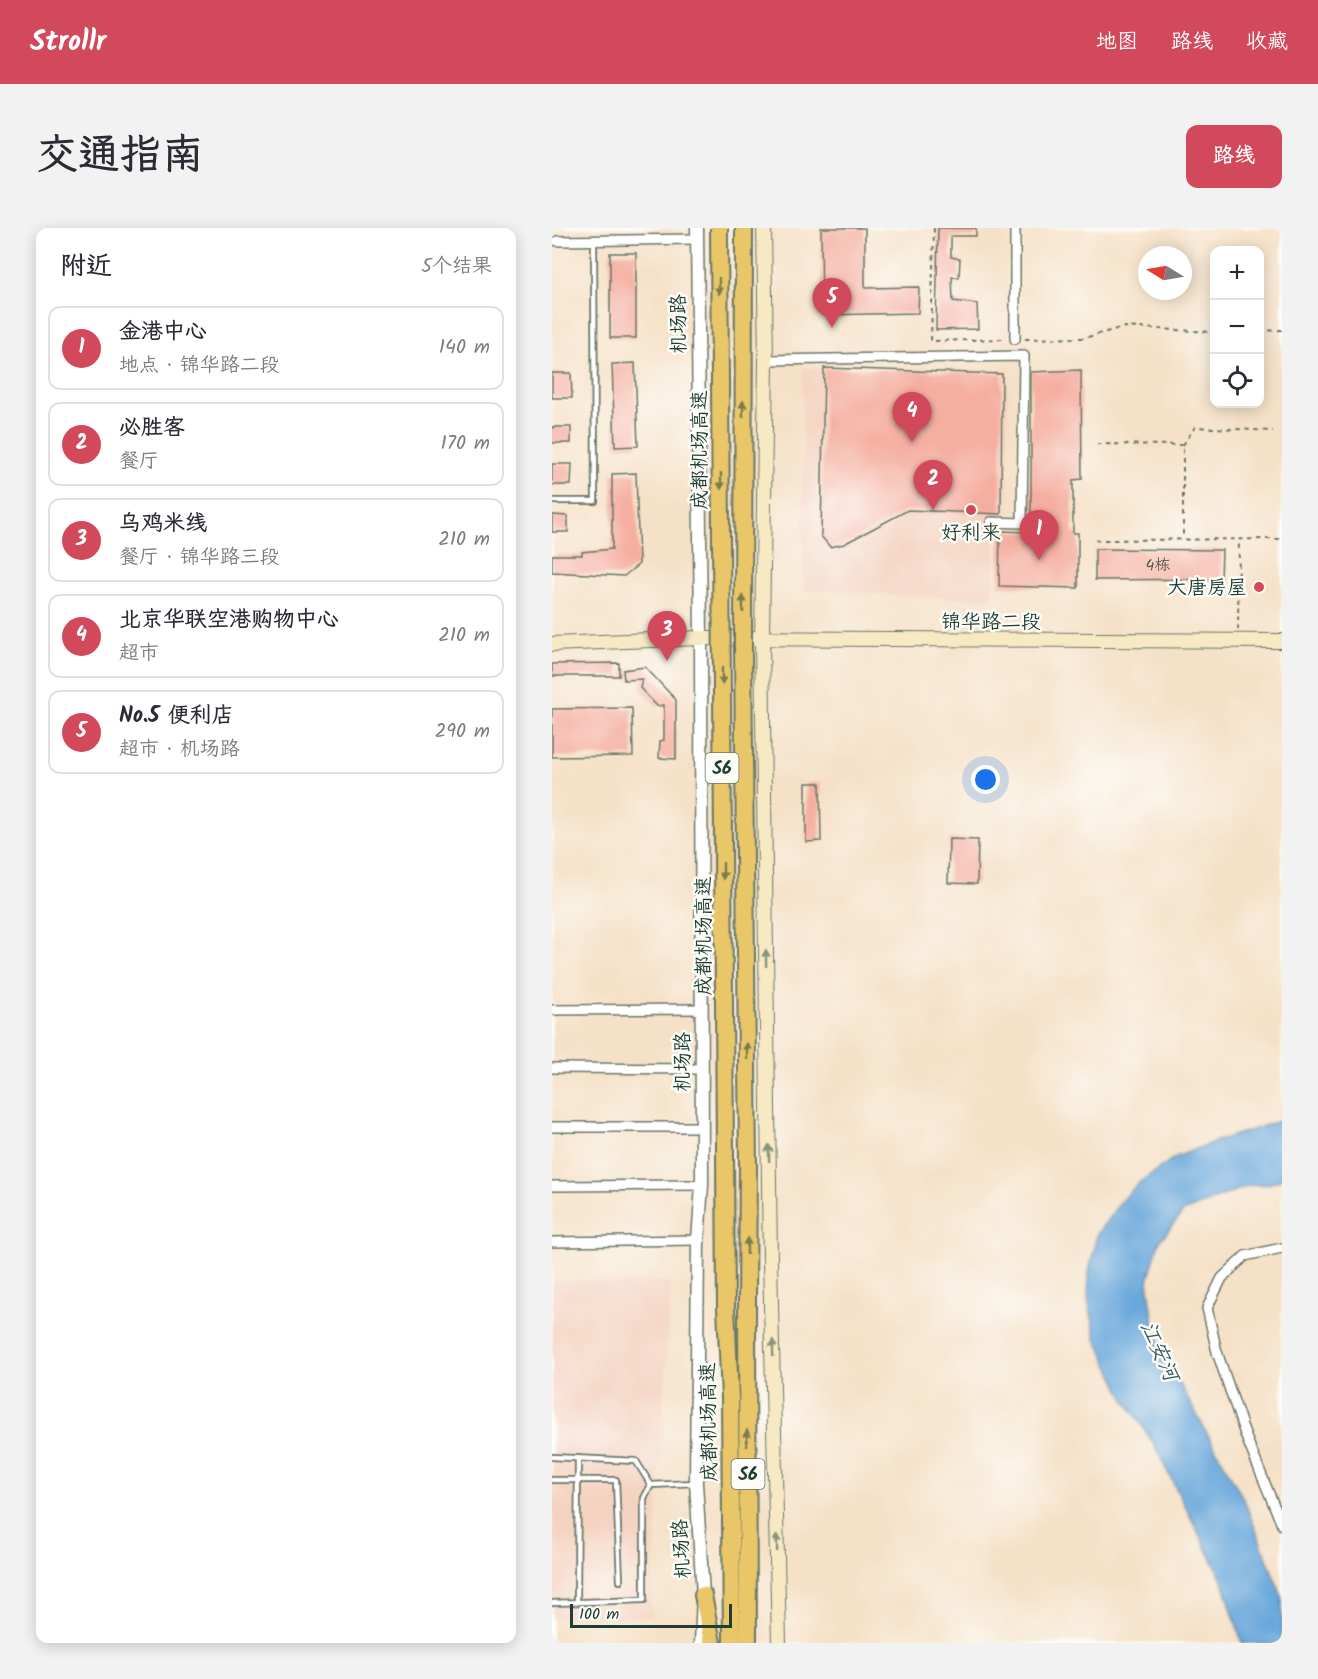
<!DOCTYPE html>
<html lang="zh">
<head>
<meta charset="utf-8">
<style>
	body { margin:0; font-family:Kalam,"LXGW WenKai TC",sans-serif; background:#f2f2f3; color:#2b2b33 }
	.controls { position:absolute; right:18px; top:18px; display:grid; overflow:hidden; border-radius:12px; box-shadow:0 3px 15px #0003 }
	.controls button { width:54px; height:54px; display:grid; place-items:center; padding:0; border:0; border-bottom:2px solid #e1e1e2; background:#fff; color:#2b2b33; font:30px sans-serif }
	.compass { position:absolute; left:586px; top:18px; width:54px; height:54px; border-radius:50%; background:#fff; box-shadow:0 3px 15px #0003; rotate:281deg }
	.scale { position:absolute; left:18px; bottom:15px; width:162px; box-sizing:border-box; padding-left:6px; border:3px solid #1f3d34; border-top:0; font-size:16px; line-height:21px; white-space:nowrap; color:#1f3d34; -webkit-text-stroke:4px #fdfcf7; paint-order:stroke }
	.you { position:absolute; left:434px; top:552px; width:21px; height:21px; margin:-15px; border:4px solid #fff; border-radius:50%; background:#1a73e8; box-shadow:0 0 0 9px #1a73e833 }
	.badge { display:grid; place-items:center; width:39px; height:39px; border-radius:50%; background:#d1495b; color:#fff; font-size:20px; font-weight:700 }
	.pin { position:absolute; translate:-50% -50px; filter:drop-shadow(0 2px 3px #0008) }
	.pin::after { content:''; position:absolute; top:32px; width:21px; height:18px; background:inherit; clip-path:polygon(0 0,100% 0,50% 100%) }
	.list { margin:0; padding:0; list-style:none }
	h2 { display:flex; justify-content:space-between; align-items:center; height:78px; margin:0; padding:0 24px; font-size:26px }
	h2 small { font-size:20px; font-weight:400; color:#7c7c81 }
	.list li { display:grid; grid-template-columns:39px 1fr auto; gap:18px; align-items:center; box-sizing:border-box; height:84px; margin:0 12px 12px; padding:0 12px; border:2px solid #e1e1e2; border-radius:12px }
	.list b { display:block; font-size:22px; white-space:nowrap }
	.list p { margin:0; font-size:20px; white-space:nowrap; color:#7c7c81 }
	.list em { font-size:20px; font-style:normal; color:#7c7c81 }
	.icon { flex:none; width:33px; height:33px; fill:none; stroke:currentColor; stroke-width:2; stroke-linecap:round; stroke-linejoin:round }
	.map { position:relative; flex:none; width:730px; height:1415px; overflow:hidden; border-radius:12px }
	header { display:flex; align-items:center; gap:36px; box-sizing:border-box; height:84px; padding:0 30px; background:#d1495b; color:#fff }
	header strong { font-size:28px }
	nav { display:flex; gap:33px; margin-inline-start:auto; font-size:21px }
	.intro { display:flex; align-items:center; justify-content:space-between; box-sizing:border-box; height:144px; padding:0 36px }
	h1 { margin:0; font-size:42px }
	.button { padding:15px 27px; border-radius:12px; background:#d1495b; color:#fff; font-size:21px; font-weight:700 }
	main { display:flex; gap:36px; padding:0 36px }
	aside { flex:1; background:#fff; border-radius:12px; box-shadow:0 3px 15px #0003 }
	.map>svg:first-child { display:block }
</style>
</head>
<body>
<header>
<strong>Strollr</strong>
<nav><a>地图</a><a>路线</a><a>收藏</a></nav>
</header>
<div class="intro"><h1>交通指南</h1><a class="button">路线</a></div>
<main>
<aside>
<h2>附近<small>5个结果</small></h2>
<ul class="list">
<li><span class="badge">1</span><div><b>金港中心</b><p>地点 · 锦华路二段</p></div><em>140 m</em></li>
<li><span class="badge">2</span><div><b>必胜客</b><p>餐厅</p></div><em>170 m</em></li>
<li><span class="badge">3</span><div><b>乌鸡米线</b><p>餐厅 · 锦华路三段</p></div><em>210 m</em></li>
<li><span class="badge">4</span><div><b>北京华联空港购物中心</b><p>超市</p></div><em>210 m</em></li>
<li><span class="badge">5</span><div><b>No.5 便利店</b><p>超市 · 机场路</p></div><em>290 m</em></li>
</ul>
</aside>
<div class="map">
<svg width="730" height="1415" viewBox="0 0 730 1415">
	<rect width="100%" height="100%" fill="#fdfcf7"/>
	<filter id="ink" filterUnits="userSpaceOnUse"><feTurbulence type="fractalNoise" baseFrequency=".0167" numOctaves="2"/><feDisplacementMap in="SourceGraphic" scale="12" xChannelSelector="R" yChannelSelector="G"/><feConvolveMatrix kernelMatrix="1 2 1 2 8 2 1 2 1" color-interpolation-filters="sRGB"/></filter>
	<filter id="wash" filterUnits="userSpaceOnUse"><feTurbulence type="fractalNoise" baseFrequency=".008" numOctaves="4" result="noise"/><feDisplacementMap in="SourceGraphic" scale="24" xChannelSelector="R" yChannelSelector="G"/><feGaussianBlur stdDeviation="1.35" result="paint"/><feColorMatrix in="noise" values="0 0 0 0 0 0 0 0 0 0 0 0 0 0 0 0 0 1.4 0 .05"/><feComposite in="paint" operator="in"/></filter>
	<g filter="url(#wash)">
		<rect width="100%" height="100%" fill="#f5e1c7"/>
		<g fill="#f4d3c1">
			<path d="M251 140 456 142 455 287 444 294 441 372 251 362Z"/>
			<path d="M0 1053 119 1054 99 1390 0 1391Z"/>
		</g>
		<path fill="#6aa8dc" stroke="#447288" stroke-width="1.5" d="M730 892V951L716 956 695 958 631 984 607 1014 596 1053 603 1104 620 1142 692 1272 730 1369V1415H690L671 1353 600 1213 572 1170 544 1110 536 1071 537 1044 545 1006 570 972 588 954 622 930 659 915Z"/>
		<g id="blocks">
			<g fill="#f5afa1">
				<path d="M269 0H313V60L367 59 366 85 270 87Z"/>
				<path d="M386 0H424V8H399V29L408 31 407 50 400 49 401 73 425 76 426 101 384 102Z"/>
				<rect x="58" y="25" width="26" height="85"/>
				<path d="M83 135 86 218 63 219 60 136Z"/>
				<path d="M272 140 450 146 449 286 356 282 292 316 278 319 269 308Z"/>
				<path d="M529 142 530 251 521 252V305H526V360L447 358 448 303 479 304V144Z"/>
				<path d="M0 145H19L20 170H0Z"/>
				<rect x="0" y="199" width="19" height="16"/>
				<path d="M0 236H20L19 257H0Z"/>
				<path d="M84 245 87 336 72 348 0 344V327H30V324L60 321V246Z"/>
				<path d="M0 287 16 288V304H0Z"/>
				<path d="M543 321 670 322 669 351 543 352Z"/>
				<path d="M67 435V448H0V436Z"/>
				<path d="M93 439 124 472V531L107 530 108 513 112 512V477L105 478 88 460 90 451 72 452 71 442Z"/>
				<path d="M80 480 81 528 0 529V481Z"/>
				<path d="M254 555H268L269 613 254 614Z"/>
				<path d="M397 611 426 612 425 656 396 655Z"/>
			</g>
		</g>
	</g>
	<g filter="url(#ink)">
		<use href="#blocks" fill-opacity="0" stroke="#6a7667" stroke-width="1.5"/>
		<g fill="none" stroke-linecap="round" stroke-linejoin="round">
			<g stroke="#6a7667" stroke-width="8">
				<g id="service">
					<path d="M0 273H43L42 13"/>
					<path d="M0 1229 84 1233 99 1257"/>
					<path d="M0 1252H64L68 1353"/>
					<path d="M25 1374 26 1230"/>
					<path d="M0 1375 92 1372V1270L99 1257 144 1255"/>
				</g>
			</g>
			<g stroke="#6a7667" stroke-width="12">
				<g id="minor">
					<path d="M5 13 145 11"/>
					<path d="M463 111V0"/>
					<path d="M214 132 472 128 470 295 439 294"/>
					<path d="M0 782 149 781"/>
					<path d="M0 840 149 841"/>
					<path d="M0 899H150"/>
					<path d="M0 958 150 957"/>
					<path d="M0 1014 146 1012"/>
					<path d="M730 1020 693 1028 670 1050 655 1080 665 1124 694 1209 730 1297"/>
				</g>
			</g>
			<g stroke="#6a7667" stroke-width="15">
				<path id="tertiary" d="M145 0 149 410 150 957 146 1012 144 1255 151 1367 149 1415"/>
			</g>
			<g stroke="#6a7667" stroke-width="16">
				<g id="secondary">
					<path d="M212 0 214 132 210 412 218 1032 227 1415"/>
					<path d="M0 416 149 410 730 413"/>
				</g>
			</g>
			<g stroke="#6a7667" stroke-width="20">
				<g id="motorway">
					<path d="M195 1076 196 1415"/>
					<path d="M174 1079 178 1170 180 1415"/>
					<path d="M151 1367 160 1415"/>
				</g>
			</g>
			<g stroke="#6a7667" stroke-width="2" stroke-dasharray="4.5 4.5" stroke-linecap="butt">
				<path d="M382 0 379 113 453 111"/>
				<path d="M708 103 730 102"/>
				<path d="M473 111 532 110 572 99 662 104"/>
				<path d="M545 216 631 217V311"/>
				<path d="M631 217 643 199 721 203"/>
				<path d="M543 312 730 311"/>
				<path d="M686 402 687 311"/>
			</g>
			<use href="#service" stroke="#fff" stroke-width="4.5"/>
			<use href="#minor" stroke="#fff" stroke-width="9"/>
			<use href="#tertiary" stroke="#fff" stroke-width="12"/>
			<use href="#secondary" stroke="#f6e9c3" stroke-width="14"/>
			<use href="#motorway" stroke="#e9c769" stroke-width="16"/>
			<g stroke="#6a7667" stroke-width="20" stroke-linecap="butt">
				<g id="motorway-bridge">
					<path d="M167 0 174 1079"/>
					<path d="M192 0 191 423 196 938 195 1076"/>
				</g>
			</g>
			<use href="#motorway-bridge" stroke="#e9c769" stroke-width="16"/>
		</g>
		<defs><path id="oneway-solid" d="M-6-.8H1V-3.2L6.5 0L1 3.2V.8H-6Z" transform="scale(1.5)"/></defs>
		<g fill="#7a7b4c">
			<use href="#oneway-solid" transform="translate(167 58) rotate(90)"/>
			<use href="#oneway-solid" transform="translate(191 181) rotate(-90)"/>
			<use href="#oneway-solid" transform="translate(169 253) rotate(90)"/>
			<use href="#oneway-solid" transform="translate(191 376) rotate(-90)"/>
			<use href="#oneway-solid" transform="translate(170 448) rotate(90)"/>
			<use href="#oneway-solid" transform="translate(171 643) rotate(90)"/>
			<use href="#oneway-solid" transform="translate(195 823) rotate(-91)"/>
			<use href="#oneway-solid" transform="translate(195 1018) rotate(-89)"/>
			<use href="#oneway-solid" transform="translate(195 1210) rotate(-90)"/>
		</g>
		<g fill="#8a937c">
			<use href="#oneway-solid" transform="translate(214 730) rotate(-91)"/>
			<use href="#oneway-solid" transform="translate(217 925) rotate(-91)"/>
			<use href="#oneway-solid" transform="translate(221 1120) rotate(-91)"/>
			<use href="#oneway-solid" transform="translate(225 1315) rotate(-91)"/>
		</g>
	</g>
	<g fill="#d1495b" stroke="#fdfcf7" stroke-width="2">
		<circle cx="419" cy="282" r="6"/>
		<circle cx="707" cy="359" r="6"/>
	</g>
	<g text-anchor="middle" stroke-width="5" stroke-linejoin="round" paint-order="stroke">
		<g font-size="16" fill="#545a4f">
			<text x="606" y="342">4栋</text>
		</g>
		<g fill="#fdfcf7" stroke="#62766e" stroke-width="1.5">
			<rect x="153.5" y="525" width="33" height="30" rx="4.5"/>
			<rect x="179.5" y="1231" width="33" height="30" rx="4.5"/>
		</g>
		<g font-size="18" font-weight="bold" fill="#1f3d34">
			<text x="170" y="546">S6</text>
			<text x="196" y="1252">S6</text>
		</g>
		<g font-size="20" fill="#1f3d34" stroke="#fdfcf7">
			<text transform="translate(126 96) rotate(-91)" y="7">机场路</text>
			<text transform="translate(147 222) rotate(-90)" y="7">成都机场高速</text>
			<text x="439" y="400">锦华路二段</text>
			<text transform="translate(151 708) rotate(-90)" y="7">成都机场高速</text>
			<text transform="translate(130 834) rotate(-90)" y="7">机场路</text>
			<text transform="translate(156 1194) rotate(-91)" y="7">成都机场高速</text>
			<text transform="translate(129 1321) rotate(-94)" y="7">机场路</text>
		</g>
		<g font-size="20" fill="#1f3d34" stroke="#fdfcf7">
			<text x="419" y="311">好利来</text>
			<text x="695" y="366" text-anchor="end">大唐房屋</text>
		</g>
		<g font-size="21" font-style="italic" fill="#365d66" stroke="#fdfcf7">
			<text transform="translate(608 1123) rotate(66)" y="7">江安河</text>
		</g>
	</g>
</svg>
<div class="controls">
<button>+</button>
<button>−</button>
<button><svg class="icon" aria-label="locate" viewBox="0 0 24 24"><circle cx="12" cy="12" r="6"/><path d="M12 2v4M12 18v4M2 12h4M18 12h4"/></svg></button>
</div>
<svg class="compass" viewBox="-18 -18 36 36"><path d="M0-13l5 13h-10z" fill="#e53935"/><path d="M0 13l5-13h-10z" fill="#7c7c81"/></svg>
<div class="scale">100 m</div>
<div class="you"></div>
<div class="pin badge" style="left:487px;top:332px">1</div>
<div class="pin badge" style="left:381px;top:282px">2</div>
<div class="pin badge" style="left:115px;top:433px">3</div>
<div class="pin badge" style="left:360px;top:214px">4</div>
<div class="pin badge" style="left:280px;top:100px">5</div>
</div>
</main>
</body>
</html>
